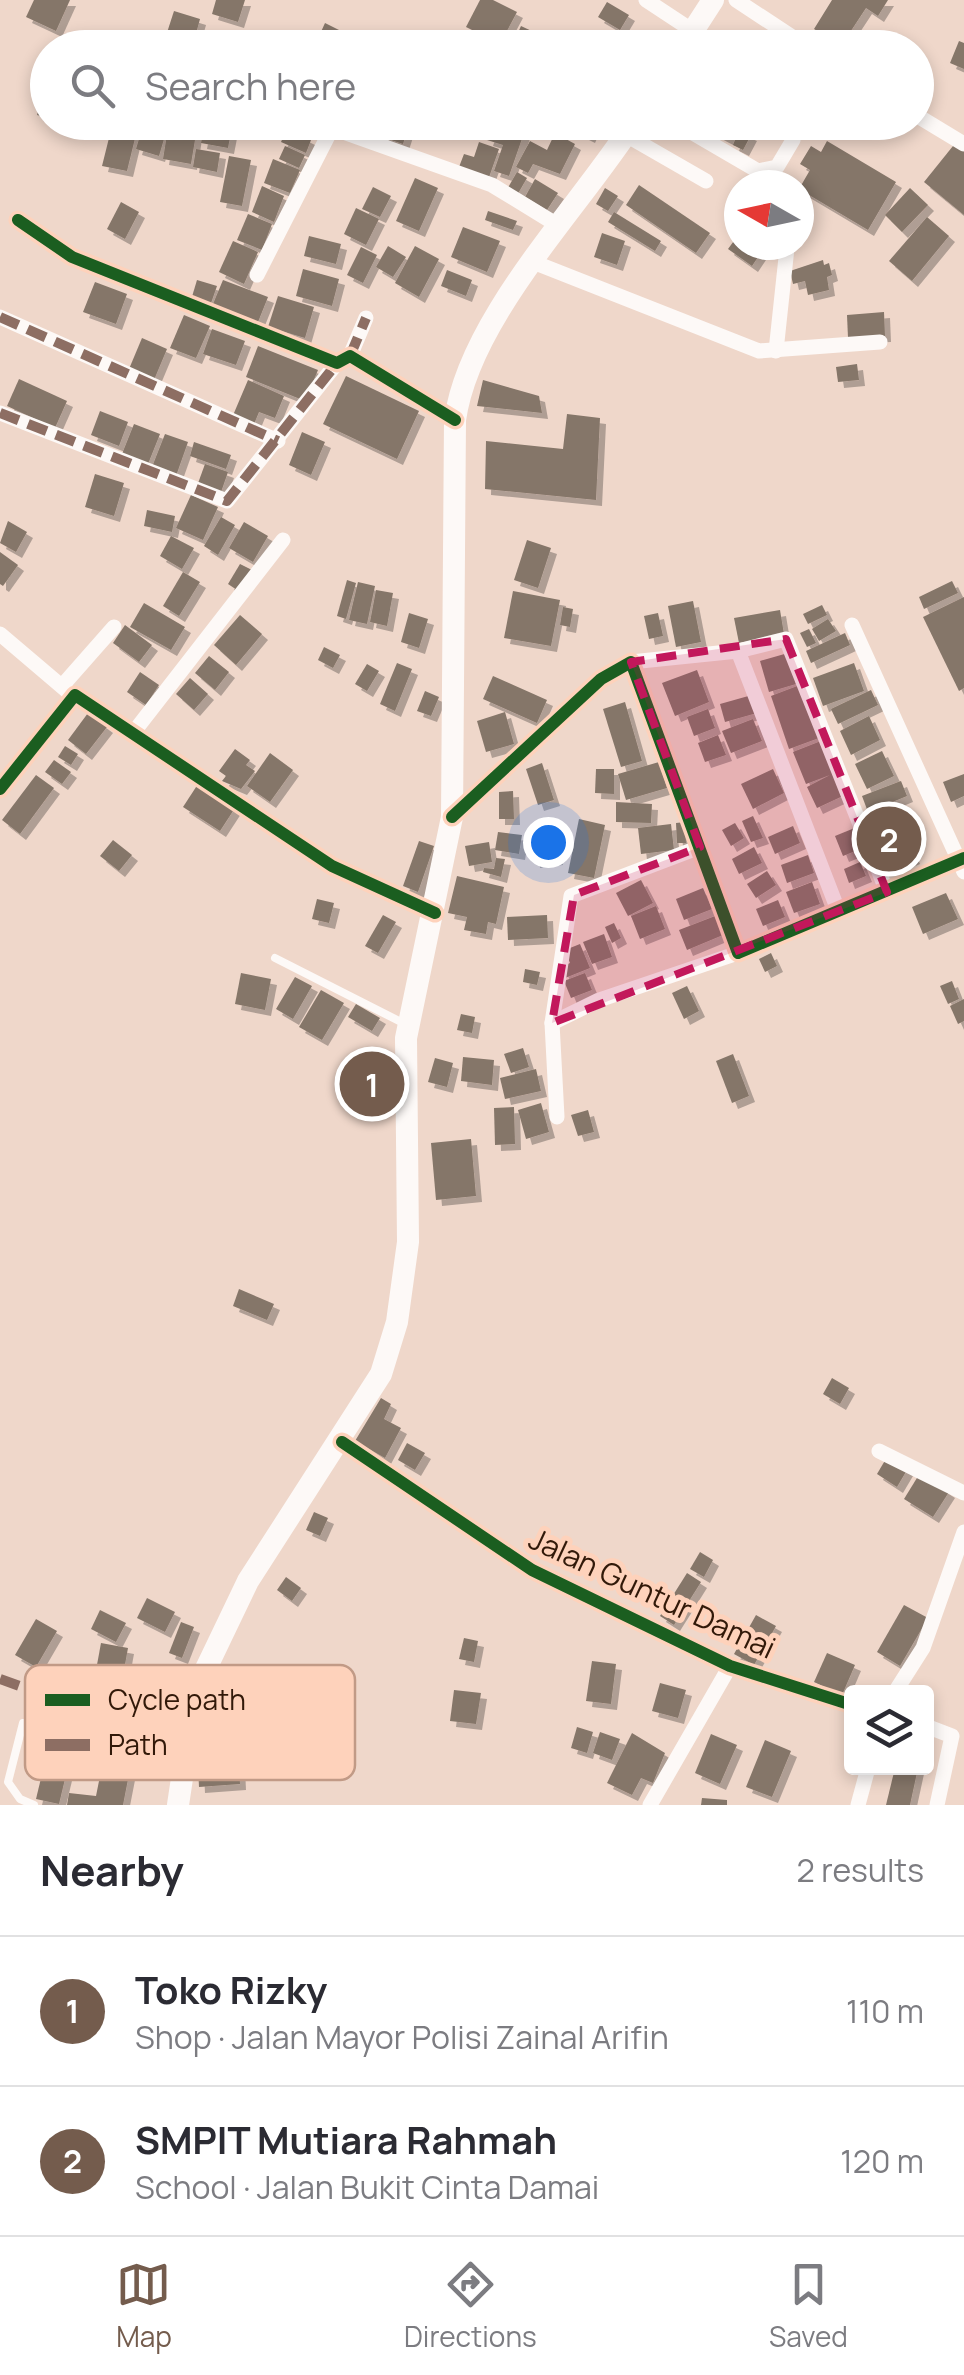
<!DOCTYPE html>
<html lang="en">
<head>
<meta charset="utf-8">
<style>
	body { margin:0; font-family:Manrope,sans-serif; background:#f2f2f3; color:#2b2b33 }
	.controls { position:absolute; right:30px; bottom:30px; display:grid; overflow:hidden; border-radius:10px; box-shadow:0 5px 15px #0003 }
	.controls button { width:90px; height:90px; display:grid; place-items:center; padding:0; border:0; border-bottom:2px solid #e1e1e2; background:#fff; color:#2b2b33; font:50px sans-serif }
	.compass { position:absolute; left:724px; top:170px; width:90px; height:90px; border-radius:50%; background:#fff; box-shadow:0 5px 15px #0003; rotate:279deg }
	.you { position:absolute; left:548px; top:842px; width:35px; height:35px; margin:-25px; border:8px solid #fff; border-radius:50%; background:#1a73e8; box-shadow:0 0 0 15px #1a73e833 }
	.badge { display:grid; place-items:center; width:65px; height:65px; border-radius:50%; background:#745c4d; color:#fff; font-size:32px; font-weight:700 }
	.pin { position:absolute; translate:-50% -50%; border:5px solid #fff; box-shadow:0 2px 10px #0006 }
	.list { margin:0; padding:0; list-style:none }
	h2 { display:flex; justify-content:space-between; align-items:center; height:130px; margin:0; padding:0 40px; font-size:42px }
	h2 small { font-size:32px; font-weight:400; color:#7c7c81 }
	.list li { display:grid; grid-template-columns:65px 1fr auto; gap:30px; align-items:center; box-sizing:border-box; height:150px; padding:0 40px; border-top:2px solid #e1e1e2 }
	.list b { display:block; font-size:38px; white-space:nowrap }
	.list p { margin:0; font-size:32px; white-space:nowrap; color:#7c7c81 }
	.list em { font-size:32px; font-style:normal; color:#7c7c81 }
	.icon { flex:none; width:55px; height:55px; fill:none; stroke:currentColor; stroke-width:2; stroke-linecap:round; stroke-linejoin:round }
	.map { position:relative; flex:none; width:964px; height:1805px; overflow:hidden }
	.search { position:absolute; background:#fff; box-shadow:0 5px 15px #0003; left:30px; right:30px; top:30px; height:110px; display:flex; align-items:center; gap:25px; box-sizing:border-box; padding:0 35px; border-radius:55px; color:#7c7c81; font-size:38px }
	.sheet { height:430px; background:#fff }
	nav { display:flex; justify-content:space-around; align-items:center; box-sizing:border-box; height:140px; border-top:2px solid #e1e1e2; background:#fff; font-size:28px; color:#7c7c81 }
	nav a { display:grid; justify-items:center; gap:5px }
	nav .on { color:#745c4d }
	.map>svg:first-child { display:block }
</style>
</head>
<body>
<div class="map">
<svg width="964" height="1805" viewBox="0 0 964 1805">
	<defs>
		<filter id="shadow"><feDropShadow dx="6" dy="6" stdDeviation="0" flood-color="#0004"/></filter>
	</defs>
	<rect width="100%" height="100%" fill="#efd7ca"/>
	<g fill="#857669" filter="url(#shadow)">
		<path d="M34 0H70L56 31 26 17Z"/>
		<path d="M216 0H245L238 22 212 14Z"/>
		<path d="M480 0H493L517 12 500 44 466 27Z"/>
		<path d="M832 0H888L878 16 866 8 841 46 814 29Z"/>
		<path d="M607 2 629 15 620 30 598 17Z"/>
		<path d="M174 11 200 19 192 48H162Z"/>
		<path d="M325 23 341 31 337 41 320 34Z"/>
		<path d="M521 26 568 48H511Z"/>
		<path d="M959 41 964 43V69L950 63Z"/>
		<path d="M47 84H48V118L37 115Z"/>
		<path d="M113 122H139L127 171 102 166Z"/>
		<path d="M144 122H169L159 156 136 149Z"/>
		<path d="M169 122H198L191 164 163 159Z"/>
		<path d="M205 122H233L228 148 201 143Z"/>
		<path d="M386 122H410L403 144 382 137Z"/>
		<path d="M571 122H596L589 137 569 127Z"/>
		<path d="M716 122 735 128 729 140 712 131Z"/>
		<path d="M511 125 525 130 509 176 494 171 503 145 487 140 491 128 508 133Z"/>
		<path d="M287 128 311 140 306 153 281 142Z"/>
		<path d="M739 130 751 135 743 150 733 145Z"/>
		<path d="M555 133 575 144 560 174 533 164 528 173 516 167 530 141 547 150Z"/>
		<path d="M827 141 896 182 868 230 799 189 810 170 800 164 811 146 821 152Z"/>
		<path d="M957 141 964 146V215L924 182Z"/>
		<path d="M479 142 499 149 488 180 459 167 464 154 474 157Z"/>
		<path d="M285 146 305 155 299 168 279 159Z"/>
		<path d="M196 149 220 153 217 172 193 167Z"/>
		<path d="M229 156 251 160 242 206 220 202Z"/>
		<path d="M273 159 300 170 290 193 264 183Z"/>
		<path d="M517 172 527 178 516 197 506 191Z"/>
		<path d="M415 178 438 188 419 231 396 221Z"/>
		<path d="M535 179 558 193 547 210 525 197Z"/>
		<path d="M639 185 710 233 696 253 626 205Z"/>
		<path d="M262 186 284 196 274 222 252 212Z"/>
		<path d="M373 187 391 196 380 217 362 209Z"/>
		<path d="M605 188 618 196 608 211 596 204Z"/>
		<path d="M910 188 928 205 902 232 885 215Z"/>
		<path d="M121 202 139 212 125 239 107 229Z"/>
		<path d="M356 208 379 219 366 245 344 234Z"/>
		<path d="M488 211 517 221 513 230 485 220Z"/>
		<path d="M614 212 661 241 655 251 608 222Z"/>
		<path d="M248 214 272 224 262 250 237 240Z"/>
		<path d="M927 217 949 236 912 281 889 261Z"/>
		<path d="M463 227 500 241 487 272 451 257Z"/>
		<path d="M602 233 625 241 617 265 594 257Z"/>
		<path d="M739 234V245L760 254 752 266 728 249Z"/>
		<path d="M309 236 341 244 336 264 304 256Z"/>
		<path d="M233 241 258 252 244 284 219 272Z"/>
		<path d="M388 246 406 257 393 277 376 267Z"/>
		<path d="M415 246 439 259 419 297 395 283Z"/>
		<path d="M361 247 377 255 363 283 347 275Z"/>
		<path d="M823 260 824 265 829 263 832 275 827 277 829 290 808 295 805 281 793 284 790 271Z"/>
		<path d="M303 269 339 279 332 306 296 296Z"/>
		<path d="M447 270 472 280 466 296 441 286Z"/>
		<path d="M197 280 217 286 210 306 191 300Z"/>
		<path d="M223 280 268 297 258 322 213 304Z"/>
		<path d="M95 282 127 294 116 324 83 312Z"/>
		<path d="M278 296 314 307 305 338 268 327Z"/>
		<path d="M884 312 885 336 848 338 847 315Z"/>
		<path d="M184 315 210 326 196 358 170 348Z"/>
		<path d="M212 329 245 341 236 365 203 354Z"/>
		<path d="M142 338 167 349 154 380 129 369Z"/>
		<path d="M258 346 318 370 305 401 246 377Z"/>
		<path d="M857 364 859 380 838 382 836 367Z"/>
		<path d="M346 376 419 411 397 459 323 424Z"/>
		<path d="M19 379 67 401 55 428 7 406Z"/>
		<path d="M248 380 284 396 275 418 259 412 252 429 231 420Z"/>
		<path d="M483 380 539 396 542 413 477 406Z"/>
		<path d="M100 411 128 422 119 446 91 435Z"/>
		<path d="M567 414 600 418 596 500 485 489 486 441 563 449Z"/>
		<path d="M134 424 160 434 148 464 122 454Z"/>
		<path d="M302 432 325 442 311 475 289 465Z"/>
		<path d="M165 434 188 442 176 476 152 467Z"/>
		<path d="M194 442 231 455 226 469 190 456Z"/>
		<path d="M205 464 228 472 220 495 197 486Z"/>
		<path d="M95 474 124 483 114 516 85 507Z"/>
		<path d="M191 495 218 507 203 540 176 528Z"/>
		<path d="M147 510 175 516 172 532 144 526Z"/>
		<path d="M221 517 235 525 218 555 204 546Z"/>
		<path d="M8 521 27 532 16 552 0 543Z"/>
		<path d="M244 522 268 536 253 562 229 548Z"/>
		<path d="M171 536 194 548 182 569 160 556Z"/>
		<path d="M527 540 551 548 538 588 514 580Z"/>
		<path d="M0 552 18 565 3 586 0 584Z"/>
		<path d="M240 564 252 570 240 592 228 584Z"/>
		<path d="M183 572 200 582 179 616 163 606Z"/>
		<path d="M347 580 356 583 346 619 337 616Z"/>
		<path d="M952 581 958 593 924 609 919 597Z"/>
		<path d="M358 582 375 586 367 624 349 620Z"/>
		<path d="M376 590 393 593 387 626 370 622Z"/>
		<path d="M513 591 560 600 551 646 504 638Z"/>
		<path d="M964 597V688L959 691 923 617Z"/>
		<path d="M693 601 701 642 676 647 668 606Z"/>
		<path d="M144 603 185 627 171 650 130 627Z"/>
		<path d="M822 605 827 615 808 624 803 614Z"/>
		<path d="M563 607 573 609 570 627 560 625Z"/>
		<path d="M780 610 784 634 739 643 734 618Z"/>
		<path d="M409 613 428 619 419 648 401 642Z"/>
		<path d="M658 613 663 636 649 639 644 616Z"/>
		<path d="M240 615 262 634 236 665 214 645Z"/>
		<path d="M828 619 836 631 819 641 812 629Z"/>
		<path d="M125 625 152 645 139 662 113 643Z"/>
		<path d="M809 629 816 643 807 647 800 633Z"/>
		<path d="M845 633 850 645 811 663 806 651Z"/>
		<path d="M324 647 340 655 333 668 318 660Z"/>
		<path d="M788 653 796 684 769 692 760 661Z"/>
		<path d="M209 656 229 672 215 690 195 673Z"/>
		<path d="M397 663 412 669 395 711 380 704Z"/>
		<path d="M854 663 864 691 823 706 813 678Z"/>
		<path d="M367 664 379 671 367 691 355 684Z"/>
		<path d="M697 670 709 702 675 716 662 683Z"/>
		<path d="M140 672 159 685 146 705 127 692Z"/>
		<path d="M493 676 547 700 537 723 483 699Z"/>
		<path d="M190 678 208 694 194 710 176 694Z"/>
		<path d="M800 685 819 738 789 749 771 696Z"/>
		<path d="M871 690 878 705 838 724 831 709Z"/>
		<path d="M425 691 439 697 431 716 417 711Z"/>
		<path d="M752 695 757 713 725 722 720 704Z"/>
		<path d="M625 702 642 761 621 767 603 709Z"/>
		<path d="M708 709 715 728 694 736 687 717Z"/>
		<path d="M505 712 514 744 486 752 477 721Z"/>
		<path d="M88 713 107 727 86 754 68 740Z"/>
		<path d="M869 716 880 740 851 755 840 731Z"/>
		<path d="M753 719 762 741 731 753 722 731Z"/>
		<path d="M718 735 726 755 705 762 698 743Z"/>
		<path d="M821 741 845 795 817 808 807 787 830 775 806 784 793 752Z"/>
		<path d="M65 746 78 754 71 765 58 757Z"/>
		<path d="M235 749 250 760 246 765 255 771 241 789 222 781 226 776 219 771Z"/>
		<path d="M882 751 894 776 867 789 855 764Z"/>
		<path d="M270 753 293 770 270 802 247 786Z"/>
		<path d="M54 760 71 772 62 784 45 772Z"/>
		<path d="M659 762 667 788 626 800 618 774Z"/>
		<path d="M542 763 554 800 538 805 526 769Z"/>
		<path d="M596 769H614V794L595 793Z"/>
		<path d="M773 769 784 793 753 809 741 784Z"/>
		<path d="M964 774V796L951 802 943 782Z"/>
		<path d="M36 775 54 788 20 834 2 820Z"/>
		<path d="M901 781 907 796 868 812 862 796Z"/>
		<path d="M198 784 235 808 220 831 183 807Z"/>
		<path d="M513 791 514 819H499V792Z"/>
		<path d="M616 802 652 804 651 823 616 822Z"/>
		<path d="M891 808 914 858 887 870 864 821Z"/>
		<path d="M753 816 763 838 751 842 742 821Z"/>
		<path d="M579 819 605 825 594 878 568 873Z"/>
		<path d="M685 822 686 843H677L676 823Z"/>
		<path d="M735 823 744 838 731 846 722 830Z"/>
		<path d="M671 824 674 850 641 854 638 828Z"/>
		<path d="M793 826 800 843 775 854 768 837Z"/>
		<path d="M857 827 865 847 843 856 835 836Z"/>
		<path d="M498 832 522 835 519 854 495 850Z"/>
		<path d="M554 833 557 859 534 862 531 836Z"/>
		<path d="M113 840 132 855 119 871 100 856Z"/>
		<path d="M419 841 434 846 418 892 403 886Z"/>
		<path d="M489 842 492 862 469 866 465 846Z"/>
		<path d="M754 847 762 863 739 874 732 859Z"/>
		<path d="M808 855 814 873 787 883 781 865Z"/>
		<path d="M496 858 505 859 501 877 483 872 484 868 494 869Z"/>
		<path d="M860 862 866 876 849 883 844 869Z"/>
		<path d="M767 871 776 885 756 898 747 884Z"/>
		<path d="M457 876 504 887 496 924 488 922 486 934 464 930 467 917 448 913Z"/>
		<path d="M641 880 653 903 628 916 616 893Z"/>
		<path d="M812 882 820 904 794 913 786 892Z"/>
		<path d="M703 888 712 909 684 920 676 899Z"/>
		<path d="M946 893 958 919 923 934 912 907Z"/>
		<path d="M317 899 334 903 329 923 312 919Z"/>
		<path d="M778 900 785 917 763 926 756 909Z"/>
		<path d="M656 906 665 929 640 939 631 916Z"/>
		<path d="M383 915 396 922 378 953 365 946Z"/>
		<path d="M547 915 548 938 508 940 507 917Z"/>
		<path d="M715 916 723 935 687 950 679 930Z"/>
		<path d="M614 923 621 938 612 943 605 927Z"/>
		<path d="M604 934 612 957 592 964 583 942Z"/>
		<path d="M580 944 590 968 565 978 561 967 570 963 565 950Z"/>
		<path d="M771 953 777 966 765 972 759 959Z"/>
		<path d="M525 969 540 972 537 985 523 982Z"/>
		<path d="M241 973 271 979 265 1010 235 1004Z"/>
		<path d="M585 973 592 990 571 998 564 981Z"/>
		<path d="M295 977 312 986 293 1019 276 1009Z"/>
		<path d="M952 981 959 999 948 1004 940 986Z"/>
		<path d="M687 986 699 1011 684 1019 672 993Z"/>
		<path d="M321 990 344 1003 322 1040 299 1027Z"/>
		<path d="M964 999V1021L958 1024 950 1006Z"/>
		<path d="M356 1004 380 1018 372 1031 348 1017Z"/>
		<path d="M461 1014 475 1017 472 1033 457 1030Z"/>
		<path d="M523 1048 529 1067 511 1073 504 1054Z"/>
		<path d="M733 1054 749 1096 732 1103 716 1061Z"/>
		<path d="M463 1057 494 1060 492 1085 461 1081Z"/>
		<path d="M435 1058 453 1063 447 1087 428 1082Z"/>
		<path d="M355 1066 392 1073 389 1101 351 1094Z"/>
		<path d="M536 1069 541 1091 505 1099 500 1078Z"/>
		<path d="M541 1103 549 1132 526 1139 518 1110Z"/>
		<path d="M514 1107 515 1144 495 1145 494 1108Z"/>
		<path d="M588 1110 594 1132 578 1136 571 1115Z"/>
		<path d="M471 1139 476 1196 436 1200 431 1143Z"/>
		<path d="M239 1289 274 1304 267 1320 233 1306Z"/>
		<path d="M832 1378 849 1388 840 1404 823 1394Z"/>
		<path d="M381 1398 391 1404 384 1419 401 1428 385 1458 355 1441Z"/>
		<path d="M407 1443 425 1453 415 1470 398 1460Z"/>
		<path d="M887 1457 907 1470 897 1487 877 1474Z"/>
		<path d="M920 1473 949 1492 933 1517 904 1499Z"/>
		<path d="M314 1512 328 1518 320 1536 306 1530Z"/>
		<path d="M700 1552 713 1560 704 1577 690 1569Z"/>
		<path d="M687 1573 701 1582 674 1625 660 1616Z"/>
		<path d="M286 1577 301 1588 292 1601 277 1590Z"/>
		<path d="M147 1598 175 1612 165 1632 137 1618Z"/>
		<path d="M904 1605 928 1618 900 1666 877 1652Z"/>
		<path d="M100 1610 126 1623 116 1642 91 1629Z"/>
		<path d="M756 1615 776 1626 754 1665 734 1654Z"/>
		<path d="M36 1619 57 1631 36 1667 15 1655Z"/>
		<path d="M181 1622 194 1627 182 1658 169 1653Z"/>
		<path d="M464 1638 478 1641 474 1662 459 1659Z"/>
		<path d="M101 1643 128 1648 119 1697 92 1692Z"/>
		<path d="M827 1653 855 1665 842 1695 814 1682Z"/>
		<path d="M592 1661 616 1664 611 1704 586 1701Z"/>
		<path d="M660 1683 686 1690 678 1718 652 1711Z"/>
		<path d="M454 1690 481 1693 476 1724 450 1721Z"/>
		<path d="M54 1724 77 1729 59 1804 36 1799Z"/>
		<path d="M577 1727 593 1732 587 1753 571 1748Z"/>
		<path d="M600 1732 620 1739 612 1760 593 1753Z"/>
		<path d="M632 1733 665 1753 653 1783 641 1778 632 1795 607 1783Z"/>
		<path d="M711 1734 737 1745 720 1784 695 1773Z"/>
		<path d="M765 1740 791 1751 772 1797 746 1787Z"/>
		<path d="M103 1761 131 1764 123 1805H67L69 1793 96 1796Z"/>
		<path d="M239 1763 240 1784 199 1787 198 1766Z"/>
		<path d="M895 1768H918L910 1805H886Z"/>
		<path d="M702 1798 727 1800V1805H701Z"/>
	</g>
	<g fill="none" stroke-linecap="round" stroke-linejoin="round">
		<g stroke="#fdf9f7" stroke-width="8">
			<path d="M275 958 405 1024"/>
			<path d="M23 1723 8 1782 20 1799 34 1805"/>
		</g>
		<g stroke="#fdf9f7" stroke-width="15">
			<path d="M646 0 693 31"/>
			<path d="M736 0 809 48"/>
			<path d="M71 47 75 48"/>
			<path d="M916 115 964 144"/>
			<path d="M315 122 492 185 559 226"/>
			<path d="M674 122 758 171 777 167 793 140"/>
			<path d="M626 135 706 181"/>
			<path d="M18 220 72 257 337 363 350 356 455 420"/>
			<path d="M533 262 759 351 880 342"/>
			<path d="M257 275 332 128"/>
			<path d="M0 317 278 441"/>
			<path d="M776 351 787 248"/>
			<path d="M350 356 366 318"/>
			<path d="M0 413 227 501 337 363"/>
			<path d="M852 625 964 872"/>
			<path d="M0 634 73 696"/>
			<path d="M738 651 838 910"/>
			<path d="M631 662 738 651 786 639 887 892"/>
			<path d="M62 686 114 627"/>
			<path d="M133 733 283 540"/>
			<path d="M0 789 75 695 332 866 435 913"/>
			<path d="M452 817 601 679 631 662 738 953 964 858"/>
			<path d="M552 1023 599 1000 738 953"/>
			<path d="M557 1117 552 1023 571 896 700 847"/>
			<path d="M342 1442 532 1570 730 1666 852 1705"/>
			<path d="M879 1451 964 1493"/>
			<path d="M895 1692 923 1648 964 1532"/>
			<path d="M926 1726 952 1736 937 1805"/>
			<path d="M650 1805 730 1666"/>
			<path d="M858 1805 868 1768"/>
		</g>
		<g stroke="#fdf9f7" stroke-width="22">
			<path d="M682 48 713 0"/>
			<path d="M178 1805 191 1718 202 1677 248 1581 381 1374 397 1322 408 1242 406 1038 452 817 455 420C469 318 578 209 634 122"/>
		</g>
		<g stroke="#8d6e63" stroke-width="10" stroke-dasharray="20 10" stroke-linecap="butt">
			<path d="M0 317 278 441"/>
			<path d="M350 356 366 318"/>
			<path d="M0 413 227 501 337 363"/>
			<path d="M0 1679 116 1721 191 1718"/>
		</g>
		<g stroke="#fed2bb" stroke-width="19">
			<g id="cycleway">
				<path d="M18 220 72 257 337 363 350 356 455 420"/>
				<path d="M0 789 75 695 332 866 435 913"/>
				<path d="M452 817 601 679 631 662 738 953 964 858"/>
				<path d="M342 1442 532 1570 730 1666 852 1705"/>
			</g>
		</g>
		<use href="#cycleway" stroke="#1b5e20" stroke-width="12"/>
	</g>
	<path fill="#c2185b" fill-opacity="0.2" stroke="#c2185b" stroke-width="8" stroke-dasharray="20 12" stroke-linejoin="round" d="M786 639 887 892 552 1023 574 895 700 847 631 662Z"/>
	<g text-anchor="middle" stroke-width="10" stroke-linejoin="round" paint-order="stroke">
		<g font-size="30" fill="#321909" stroke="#fed2bb">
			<text transform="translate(652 1594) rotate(25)" y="10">Jalan Guntur Damai</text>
		</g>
	</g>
	<rect x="25" y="1665" width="330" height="115" rx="15" fill="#fed2bb" stroke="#c19a86" stroke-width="2.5"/>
	<rect x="45" y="1694" width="45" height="12" fill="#1b5e20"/>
	<rect x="45" y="1739" width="45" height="12" fill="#8d6e63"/>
	<g font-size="28" fill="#321909">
		<text x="108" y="1710">Cycle path</text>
		<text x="108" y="1755">Path</text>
	</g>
</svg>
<div class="controls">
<button><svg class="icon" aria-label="layers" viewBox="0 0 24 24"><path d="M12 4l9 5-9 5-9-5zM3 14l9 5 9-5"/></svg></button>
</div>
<svg class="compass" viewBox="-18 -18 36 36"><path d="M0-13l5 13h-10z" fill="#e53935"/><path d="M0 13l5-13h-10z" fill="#7c7c81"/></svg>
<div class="you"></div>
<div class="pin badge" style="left:372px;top:1084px">1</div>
<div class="pin badge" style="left:889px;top:839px">2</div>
<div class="search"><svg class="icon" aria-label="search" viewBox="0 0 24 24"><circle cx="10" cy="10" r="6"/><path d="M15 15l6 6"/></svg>Search here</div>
</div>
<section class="sheet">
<h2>Nearby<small>2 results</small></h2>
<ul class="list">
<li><span class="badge">1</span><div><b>Toko Rizky</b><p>Shop · Jalan Mayor Polisi Zainal Arifin</p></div><em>110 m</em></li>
<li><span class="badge">2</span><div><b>SMPIT Mutiara Rahmah</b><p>School · Jalan Bukit Cinta Damai</p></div><em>120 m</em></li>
</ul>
</section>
<nav>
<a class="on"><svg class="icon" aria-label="map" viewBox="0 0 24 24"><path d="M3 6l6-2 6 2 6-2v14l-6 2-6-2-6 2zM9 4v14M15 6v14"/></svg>Map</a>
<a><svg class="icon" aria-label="directions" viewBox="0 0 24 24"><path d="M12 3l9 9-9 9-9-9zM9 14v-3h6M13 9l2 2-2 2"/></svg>Directions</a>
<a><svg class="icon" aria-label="saved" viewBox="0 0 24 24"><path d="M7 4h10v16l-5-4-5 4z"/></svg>Saved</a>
</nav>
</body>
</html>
